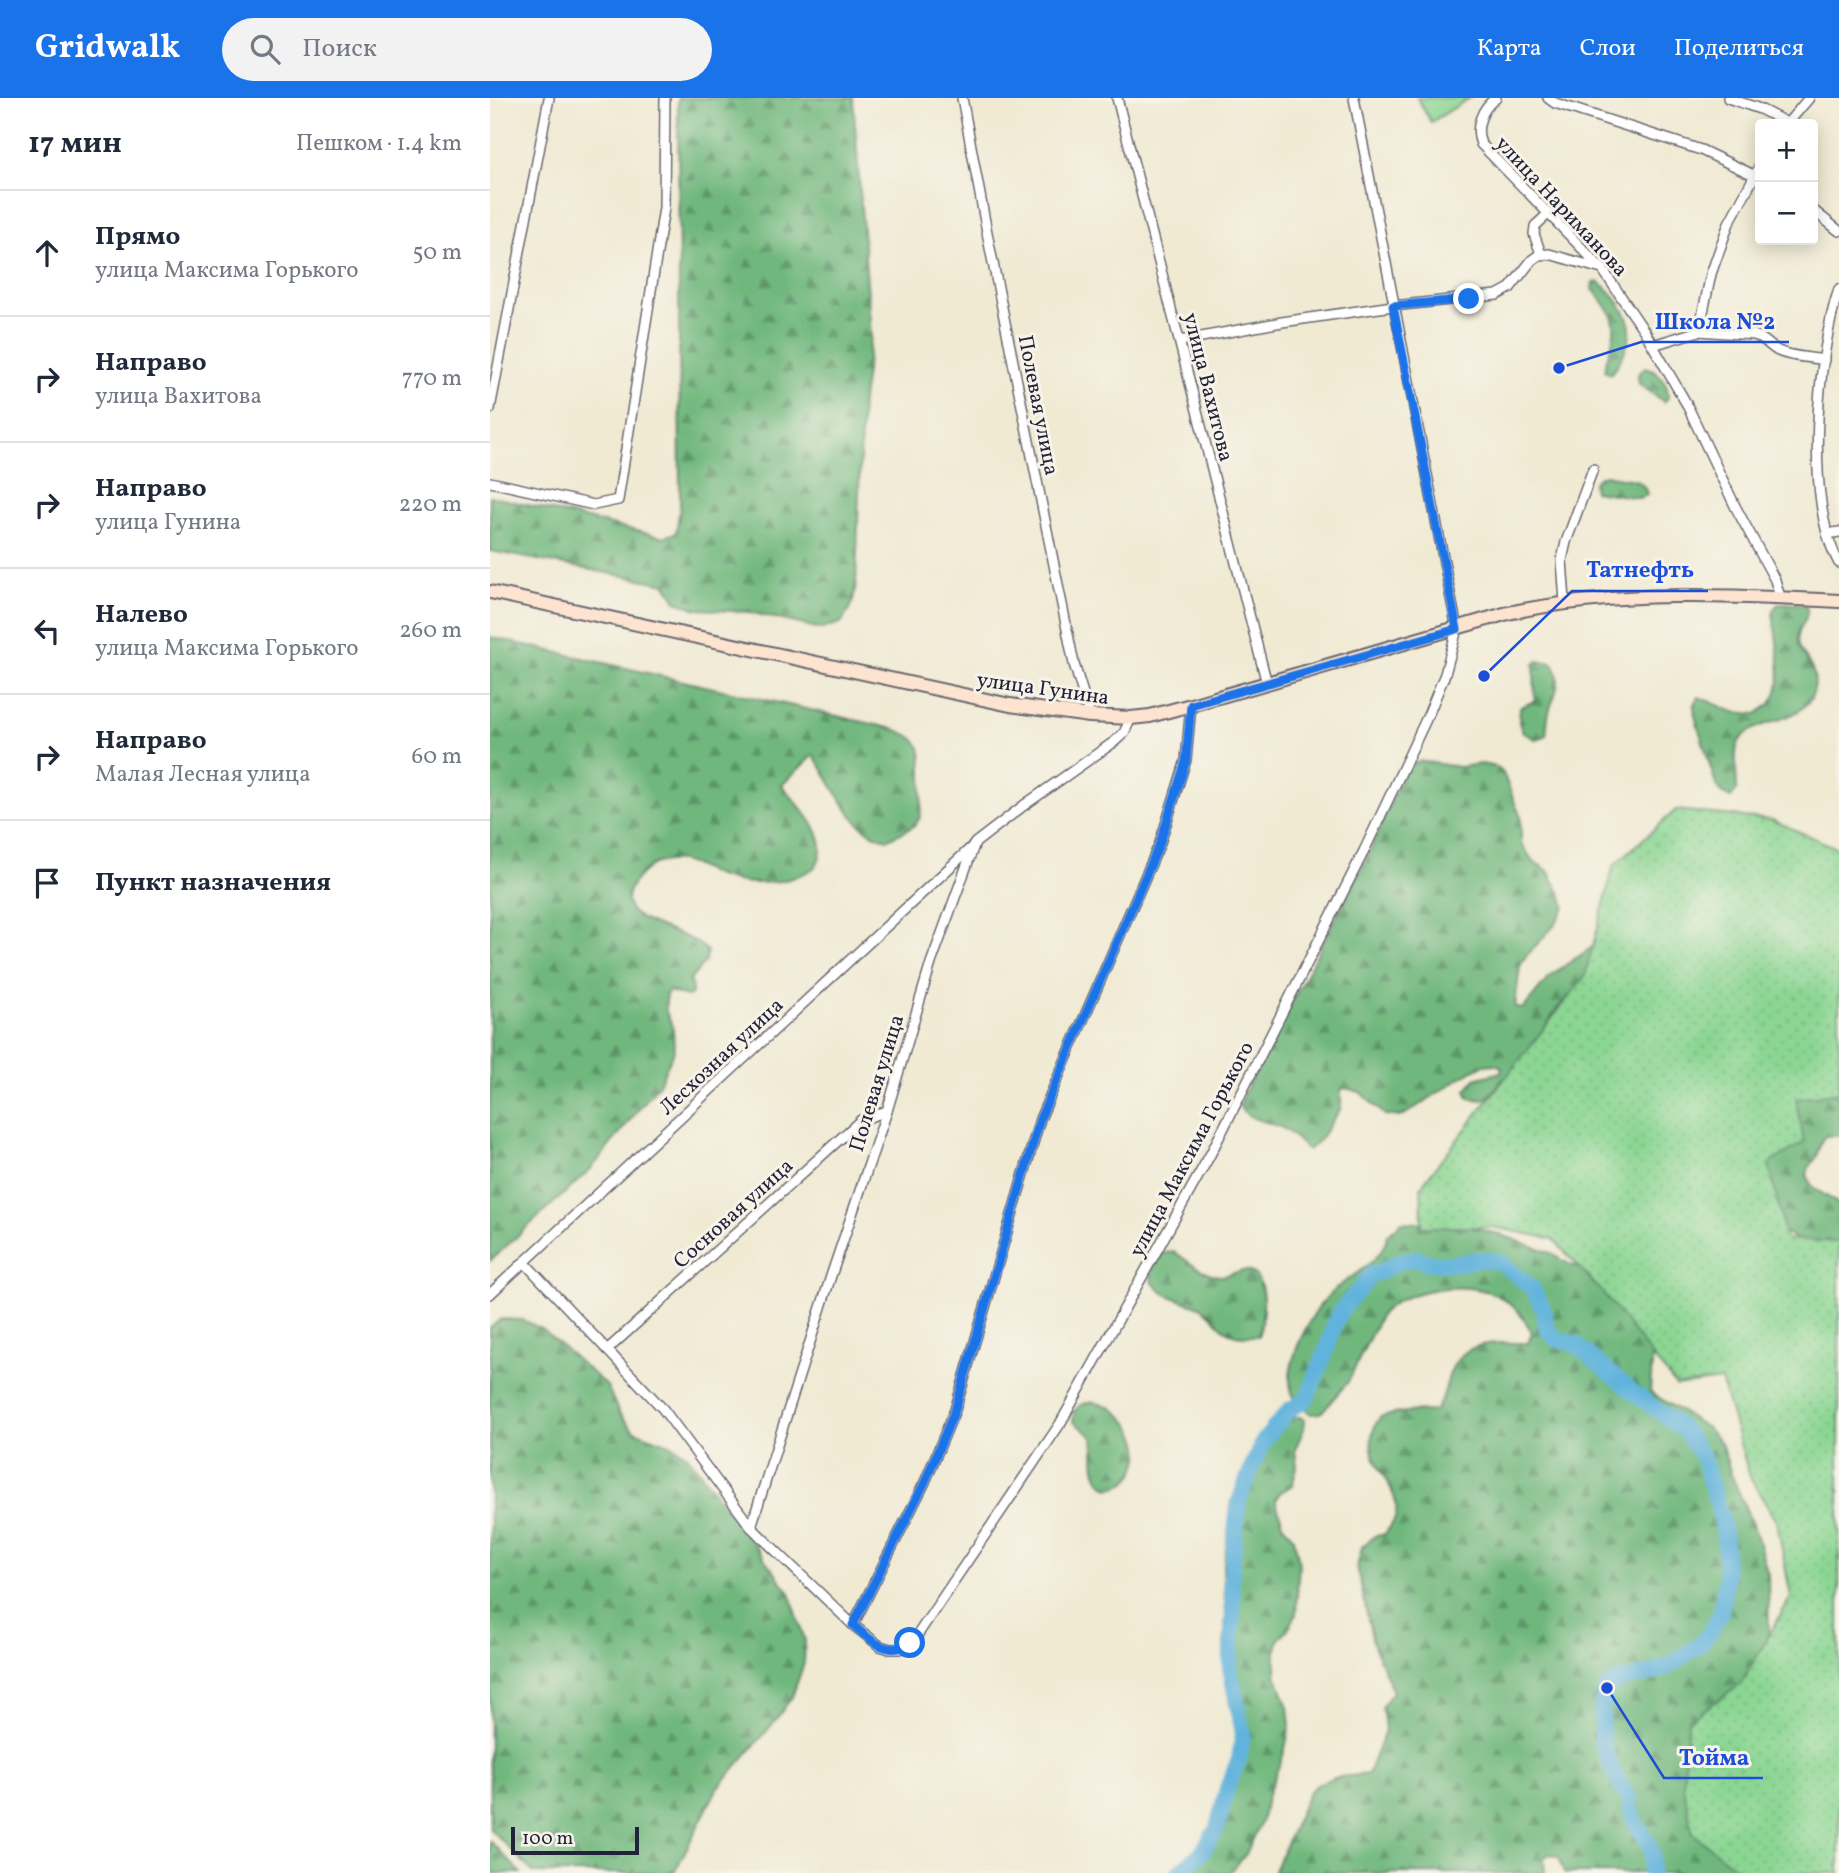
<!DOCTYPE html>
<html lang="ru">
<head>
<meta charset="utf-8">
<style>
	body { margin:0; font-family:Vollkorn,serif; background:#f2f2f3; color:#1f2937 }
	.controls { position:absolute; right:21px; top:21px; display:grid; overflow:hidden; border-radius:7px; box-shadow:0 4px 18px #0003 }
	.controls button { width:63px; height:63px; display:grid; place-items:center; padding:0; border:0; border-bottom:2px solid #e0e1e3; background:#fff; color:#1f2937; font:35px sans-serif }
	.scale { position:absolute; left:21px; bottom:18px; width:128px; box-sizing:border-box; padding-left:7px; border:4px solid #22223b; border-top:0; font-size:19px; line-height:24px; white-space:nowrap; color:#22223b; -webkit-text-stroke:5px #f7f3e8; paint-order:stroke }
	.stop { position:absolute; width:21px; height:21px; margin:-16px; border:5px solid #1a73e8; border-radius:50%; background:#fff }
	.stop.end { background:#1a73e8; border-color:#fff; box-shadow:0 2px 7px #0008 }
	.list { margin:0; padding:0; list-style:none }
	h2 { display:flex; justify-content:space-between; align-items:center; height:91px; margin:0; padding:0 28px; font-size:30px }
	h2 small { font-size:23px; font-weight:400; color:#747a83 }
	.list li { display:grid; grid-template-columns:46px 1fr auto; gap:21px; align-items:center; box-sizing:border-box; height:126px; padding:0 28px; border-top:2px solid #e0e1e3 }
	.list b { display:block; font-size:26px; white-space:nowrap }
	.list p { margin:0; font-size:23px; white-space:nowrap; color:#747a83 }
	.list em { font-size:23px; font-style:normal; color:#747a83 }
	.icon { flex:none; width:38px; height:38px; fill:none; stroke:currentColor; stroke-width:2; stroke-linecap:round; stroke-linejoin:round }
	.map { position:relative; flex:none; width:1349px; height:1775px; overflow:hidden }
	header { display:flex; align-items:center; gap:42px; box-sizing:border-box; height:98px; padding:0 35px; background:#1a73e8; color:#fff }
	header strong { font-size:33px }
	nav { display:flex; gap:38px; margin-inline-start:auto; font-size:24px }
	.search { width:490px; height:63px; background:#f2f2f3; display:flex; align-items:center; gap:18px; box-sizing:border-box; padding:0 24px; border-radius:38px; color:#747a83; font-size:26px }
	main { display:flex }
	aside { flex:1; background:#fff }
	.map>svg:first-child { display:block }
</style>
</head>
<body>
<header>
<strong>Gridwalk</strong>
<div class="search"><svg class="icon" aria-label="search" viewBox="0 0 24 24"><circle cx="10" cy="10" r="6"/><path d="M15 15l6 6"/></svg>Поиск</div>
<nav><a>Карта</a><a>Слои</a><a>Поделиться</a></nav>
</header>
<main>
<aside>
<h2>17 мин<small>Пешком · 1.4 km</small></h2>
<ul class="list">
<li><svg class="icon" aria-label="ahead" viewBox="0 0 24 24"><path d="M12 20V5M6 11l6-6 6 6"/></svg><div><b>Прямо</b><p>улица Максима Горького</p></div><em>50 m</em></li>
<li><svg class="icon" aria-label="right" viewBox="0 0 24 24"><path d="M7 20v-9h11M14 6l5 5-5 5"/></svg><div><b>Направо</b><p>улица Вахитова</p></div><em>770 m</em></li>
<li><svg class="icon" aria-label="right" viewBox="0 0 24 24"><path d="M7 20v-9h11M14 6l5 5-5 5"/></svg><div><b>Направо</b><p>улица Гунина</p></div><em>220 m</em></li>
<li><svg class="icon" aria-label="left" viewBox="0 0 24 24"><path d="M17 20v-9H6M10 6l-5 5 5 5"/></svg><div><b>Налево</b><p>улица Максима Горького</p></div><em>260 m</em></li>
<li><svg class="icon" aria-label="right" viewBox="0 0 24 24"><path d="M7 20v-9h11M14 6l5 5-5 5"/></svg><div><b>Направо</b><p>Малая Лесная улица</p></div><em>60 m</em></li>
<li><svg class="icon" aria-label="arrive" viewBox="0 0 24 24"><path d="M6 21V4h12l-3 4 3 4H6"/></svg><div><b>Пункт назначения</b></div></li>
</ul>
</aside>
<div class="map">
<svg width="1349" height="1775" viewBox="0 0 1349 1775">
	<defs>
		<pattern id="forest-firs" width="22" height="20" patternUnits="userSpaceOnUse" patternTransform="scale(1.75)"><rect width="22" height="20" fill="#70b77d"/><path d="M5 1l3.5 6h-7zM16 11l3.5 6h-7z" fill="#5c9468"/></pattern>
		<pattern id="garden-dots" width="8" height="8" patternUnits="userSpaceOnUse" patternTransform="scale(1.75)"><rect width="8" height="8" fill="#8bd693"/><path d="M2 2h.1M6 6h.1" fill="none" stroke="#78b780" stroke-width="1.8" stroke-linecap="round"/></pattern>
	</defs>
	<rect width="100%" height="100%" fill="#f7f3e8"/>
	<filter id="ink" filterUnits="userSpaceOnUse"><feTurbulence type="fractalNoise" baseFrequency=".0143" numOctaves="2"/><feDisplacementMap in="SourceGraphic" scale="14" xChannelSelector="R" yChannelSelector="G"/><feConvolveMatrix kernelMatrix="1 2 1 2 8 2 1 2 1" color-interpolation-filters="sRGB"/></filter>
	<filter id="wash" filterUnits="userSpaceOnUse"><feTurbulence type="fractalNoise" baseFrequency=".00686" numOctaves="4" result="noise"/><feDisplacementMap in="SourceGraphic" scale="28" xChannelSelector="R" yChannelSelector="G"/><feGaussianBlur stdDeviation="1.57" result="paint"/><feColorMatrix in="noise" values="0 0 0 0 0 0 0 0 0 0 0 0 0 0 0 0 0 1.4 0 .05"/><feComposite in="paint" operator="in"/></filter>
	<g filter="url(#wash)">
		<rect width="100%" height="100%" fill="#f0ead3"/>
		<g fill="url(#forest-firs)" stroke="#496c5c" stroke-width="2">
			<path d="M188 0H363L381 238 372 302 366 487 362 507 351 525 331 531 259 514 207 511 186 503 176 486 0 453V398L172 439 186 435 190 410Z"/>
			<path d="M1109 184C1122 192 1139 215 1140 231 1142 242 1128 269 1120 276L1115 272C1115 264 1118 258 1120 251 1131 221 1120 212 1102 190L1103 185Z"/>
			<path d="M1155 269C1169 272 1179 286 1178 300L1174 304 1149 286 1148 276Z"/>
			<path d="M1116 377C1130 382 1155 377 1157 397L1150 400 1104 393 1103 386 1108 379Z"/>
			<path d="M1289 505 1313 506 1317 510C1319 523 1307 528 1308 540 1308 560 1331 567 1323 595 1312 629 1255 619 1247 649 1244 661 1247 679 1247 692L1241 700 1231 695 1226 687 1205 618 1204 607 1209 599 1244 614 1266 616C1270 613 1276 610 1280 606 1299 585 1284 538 1283 512Z"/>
			<path d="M0 539 404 631C414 635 426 639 430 650 433 657 433 713 429 721 424 731 408 736 398 741 362 737 342 682 323 657L292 687C308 709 347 741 324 770 297 787 261 789 231 779 217 775 204 765 191 763 183 762 171 763 164 766 151 773 131 794 139 809 148 828 199 833 217 853L215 864 201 881 202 896 198 899 179 893 176 896V914L183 930 184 953 169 986 101 1071 0 1163Z"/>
			<path d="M1048 563 1063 565C1074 584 1064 596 1059 614 1057 622 1057 630 1056 637L1047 642 1033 634 1029 625 1030 609 1045 603 1044 566Z"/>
			<path d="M930 663 969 669 991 666 1007 669 1013 675 1031 720V745L1042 762 1058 773 1071 796 1075 809 1064 828 1037 857 1030 868 1025 909 1033 911 1061 877 1107 846 1145 842 1087 889 1066 912 1026 975 1013 981 997 1000 992 1002 979 1000 976 992 985 981 1011 974 1012 969 1005 966 994 967 981 973 911 1019 895 1017 870 994 855 990 851 992V1010L830 1041 818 1052C810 1046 803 1037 796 1032 780 1022 761 1025 750 1009L752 999 876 762 916 669Z"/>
			<path d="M1333 989 1349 998V1038H1335C1329 1044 1330 1051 1327 1058 1325 1063 1319 1067 1318 1072 1313 1090 1339 1097 1349 1107V1165L1316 1152 1306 1141 1283 1127 1248 1019Z"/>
			<path d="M912 1124 967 1126 1009 1136 1061 1155 1079 1166 1130 1185 1164 1239 1160 1294 1217 1330 1231 1345 1241 1376 1266 1435 1278 1477 1279 1532 1262 1594 1349 1775H1075L1069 1759 1059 1756 1054 1760 1055 1775H783L819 1694C835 1676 856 1679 878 1676L895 1632 892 1608 903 1594 883 1545 867 1469 872 1449 883 1439 895 1436C899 1430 904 1425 906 1417 912 1384 862 1361 890 1319L915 1314 945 1313C955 1298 954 1294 959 1278 972 1240 1005 1245 1038 1245L1042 1235C1034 1219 1026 1209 1010 1199 980 1181 914 1190 891 1216L858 1284 831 1315 821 1316C813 1309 803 1302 801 1291 795 1264 820 1217 838 1198 857 1177 893 1167 897 1137Z"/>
			<path d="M685 1154C698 1164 713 1175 729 1178 739 1179 748 1171 757 1173 779 1177 774 1223 768 1238 759 1238 749 1239 741 1235 729 1230 723 1216 712 1210 693 1201 673 1201 661 1182L663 1167 674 1155Z"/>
			<path d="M11 1221 33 1222 52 1231 117 1288 129 1315 144 1333 180 1346 197 1357 300 1495 315 1543 314 1565 302 1599 282 1627 227 1691 184 1775H44L0 1731V1230Z"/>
			<path d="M603 1304C609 1306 618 1307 623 1311 646 1327 658 1353 642 1377 635 1386 630 1389 619 1390 599 1379 606 1358 603 1339L583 1323 584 1313 592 1306Z"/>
			<path d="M810 1319 815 1322 814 1331 805 1351 807 1369 802 1387 790 1395 785 1402 794 1428 804 1440 809 1464 806 1516 800 1529 788 1542 786 1552V1577L798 1609 800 1628 794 1655 779 1693 771 1724 756 1756 739 1775H708L704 1770V1766L729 1731 741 1665 747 1648 746 1602 734 1548 736 1517 733 1473 739 1428 745 1404 759 1367 797 1324 800 1320Z"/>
			<path d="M0 1743 31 1775H0Z"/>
		</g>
		<path fill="#8bd693" stroke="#567c67" stroke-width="2" d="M927 0H980L941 24Z"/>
		<path fill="url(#garden-dots)" stroke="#567c67" stroke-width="2" d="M1186 712 1282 722 1349 751V994L1306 1001 1314 1044 1279 1066 1296 1141 1349 1144V1775H1253L1203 1736 1193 1687 1198 1623 1251 1586 1301 1499 1287 1425 1260 1379 1231 1282 1186 1288 1112 1194 1063 1141 1003 1129H932L931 1088 1095 878 1124 767Z"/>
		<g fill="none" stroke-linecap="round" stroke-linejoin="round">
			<path stroke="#61b3dc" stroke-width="16" d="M688 1775 712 1754 727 1730 737 1690 749 1661 753 1636 740 1570 743 1515 741 1478 748 1406 763 1366 774 1342 799 1312 816 1302 838 1248 845 1224 853 1210 882 1176 892 1173 910 1163 928 1160 939 1165H967L991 1161 1010 1164 1042 1190 1053 1210 1057 1231 1068 1242 1084 1245 1140 1292 1195 1333 1213 1360 1231 1419 1235 1443 1236 1480 1231 1514 1221 1533 1210 1546 1181 1567 1163 1575 1125 1584 1117 1590 1112 1604V1647L1128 1684 1140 1702 1141 1714 1147 1728 1158 1744 1162 1756 1161 1775"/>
		</g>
	</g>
	<g filter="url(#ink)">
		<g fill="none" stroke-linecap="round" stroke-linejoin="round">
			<g stroke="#6a6870" stroke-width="12">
				<g id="minor">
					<path d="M472 0 499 145 584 566 600 618"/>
					<path d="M627 0 777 586"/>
					<path d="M1006 0C992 10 984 29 991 46L1113 172 1155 234 1196 305 1246 410 1285 482 1290 499"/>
					<path d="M1058 0 1065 5 1211 52 1270 80"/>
					<path d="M1238 0 1270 11 1299 26"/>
					<path d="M1297 26 1319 0"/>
					<path d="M1323 112 1349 133"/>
					<path d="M1051 156 1044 136 1045 128 1058 116"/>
					<path d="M1349 191C1327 257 1314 404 1349 465"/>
					<path d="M1209 233 1221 176 1239 125 1270 68"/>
					<path d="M690 243 792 224 903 208 1007 197 1020 190 1042 162 1049 157 1059 156 1112 171"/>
					<path d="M1163 247 1209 233 1264 237C1274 240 1279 248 1288 253 1301 259 1319 259 1334 262"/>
					<path d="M0 311 59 0"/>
					<path d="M0 384 104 407 128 402 174 110 175 0"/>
					<path d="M1337 436 1349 434"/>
					<path d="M1075 504 1072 462 1076 444 1103 371"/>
					<path d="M34 1164 173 1311 261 1429 363 1527 390 1548 400 1551H410L424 1542 570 1326 720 1057 874 753 939 615 955 576 967 531 864 0"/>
					<path d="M0 1196 484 747"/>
					<path d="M117 1252 371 1022 397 1013"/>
					<path d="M261 1429 341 1178 397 1013 441 865 485 745 533 708 624 644 634 635 641 620"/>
					<path d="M363 1527 435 1384 465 1312 550 1021 670 745 696 662 701 607"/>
				</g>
			</g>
			<g stroke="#6a6870" stroke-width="16">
				<path id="secondary" d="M0 494 520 607 600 618 641 620 660 618 701 607 1018 515C1126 492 1239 497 1349 503"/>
			</g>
			<use href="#minor" stroke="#fff" stroke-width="9"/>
			<use href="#secondary" stroke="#fde4d1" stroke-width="12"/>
		</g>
	</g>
	<g fill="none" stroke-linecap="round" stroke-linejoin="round" filter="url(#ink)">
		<path stroke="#1a73e8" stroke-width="9" d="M420 1545C398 1560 380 1542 363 1527L435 1384 465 1312 550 1021 670 745 696 663 701 607 967 531 903 208 979 201"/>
	</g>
	<g text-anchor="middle" stroke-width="6" stroke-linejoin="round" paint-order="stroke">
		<g font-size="21" fill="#22223b" stroke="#f7f3e8">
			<text transform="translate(1072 108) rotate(47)" y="7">улица Нариманова</text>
			<text transform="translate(719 289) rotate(76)" y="7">улица Вахитова</text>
			<text transform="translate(549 307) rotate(79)" y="7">Полевая улица</text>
			<text transform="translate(553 590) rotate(8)" y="7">улица Гунина</text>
			<text transform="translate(231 958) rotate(-43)" y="7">Лесхозная улица</text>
			<text transform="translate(386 985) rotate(-73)" y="7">Полевая улица</text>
			<text transform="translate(701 1051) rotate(-62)" y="7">улица Максима Горького</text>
			<text transform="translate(243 1115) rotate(-42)" y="7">Сосновая улица</text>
		</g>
	</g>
	<path fill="none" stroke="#1d4ed8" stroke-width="2.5" d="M1069 270L1151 244H1299M994 578L1082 493H1218M1117 1590L1174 1680H1273"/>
	<g fill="#1d4ed8" stroke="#f7f3e8" stroke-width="2.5">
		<circle cx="1069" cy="270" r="7"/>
		<circle cx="994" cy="578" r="7"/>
		<circle cx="1117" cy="1590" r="7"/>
	</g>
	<g font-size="23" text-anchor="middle" font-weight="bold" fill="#1d4ed8" stroke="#f7f3e8" stroke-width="6" stroke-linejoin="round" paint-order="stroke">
		<text x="1225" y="231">Школа №2</text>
		<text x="1150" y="479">Татнефть</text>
		<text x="1224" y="1667">Тойма</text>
	</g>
</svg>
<div class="controls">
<button>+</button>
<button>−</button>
</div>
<div class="scale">100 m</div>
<div class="stop" style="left:420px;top:1545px"></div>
<div class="stop end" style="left:979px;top:201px"></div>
</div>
</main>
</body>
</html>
